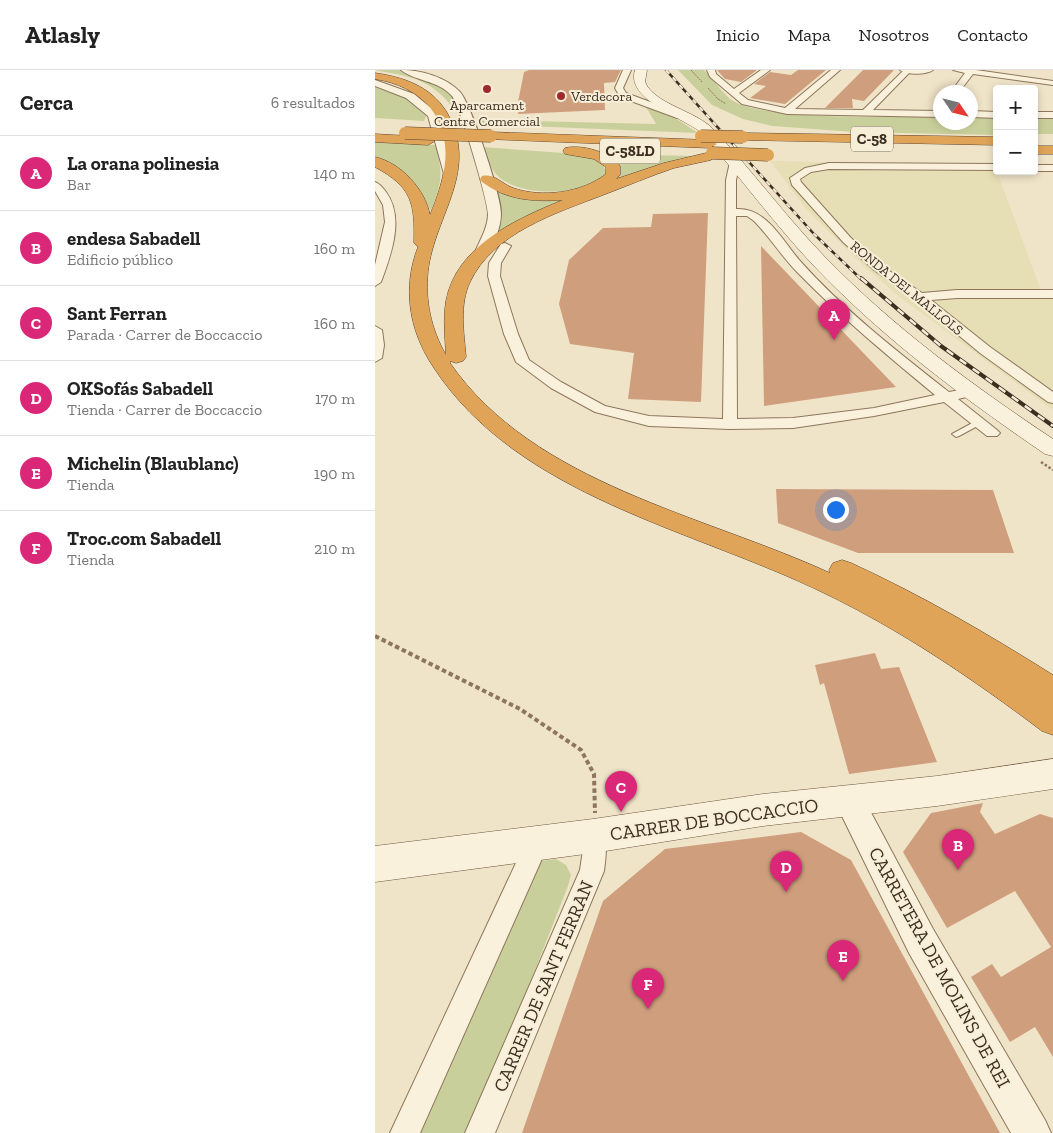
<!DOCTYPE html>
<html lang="es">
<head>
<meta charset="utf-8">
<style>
	body { margin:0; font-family:"Zilla Slab",serif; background:#f6f6f6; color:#222 }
	.controls { position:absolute; right:15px; top:15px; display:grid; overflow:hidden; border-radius:5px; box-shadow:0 2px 8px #0003 }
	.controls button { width:45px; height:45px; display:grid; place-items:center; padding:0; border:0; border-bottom:1px solid #e0e0e0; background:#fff; color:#222; font:25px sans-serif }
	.compass { position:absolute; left:558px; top:15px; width:45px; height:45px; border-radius:50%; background:#fff; box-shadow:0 2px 8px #0003; rotate:125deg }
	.you { position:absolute; left:460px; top:439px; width:18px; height:18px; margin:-12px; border:4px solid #fff; border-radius:50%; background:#1a73e8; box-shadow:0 0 0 8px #1a73e833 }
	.badge { display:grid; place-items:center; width:32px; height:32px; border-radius:50%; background:#db2777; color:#fff; font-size:16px; font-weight:700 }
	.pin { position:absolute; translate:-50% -41px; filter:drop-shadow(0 1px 2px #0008) }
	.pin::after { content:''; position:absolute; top:26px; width:18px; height:15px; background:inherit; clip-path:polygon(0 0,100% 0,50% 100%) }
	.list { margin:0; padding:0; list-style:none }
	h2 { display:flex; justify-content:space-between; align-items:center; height:65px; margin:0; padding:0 20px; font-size:21px }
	h2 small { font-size:16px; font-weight:400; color:#767676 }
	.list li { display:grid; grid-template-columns:32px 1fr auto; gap:15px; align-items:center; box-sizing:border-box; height:75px; padding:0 20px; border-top:1px solid #e0e0e0 }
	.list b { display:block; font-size:19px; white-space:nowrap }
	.list p { margin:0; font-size:16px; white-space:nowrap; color:#767676 }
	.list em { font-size:16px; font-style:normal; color:#767676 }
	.map { position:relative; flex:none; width:678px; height:1063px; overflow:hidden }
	header { display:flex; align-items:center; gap:30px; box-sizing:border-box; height:70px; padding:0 25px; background:#fff; border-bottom:1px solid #e0e0e0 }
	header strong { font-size:24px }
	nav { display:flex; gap:28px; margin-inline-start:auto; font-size:18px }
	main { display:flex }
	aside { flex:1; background:#fff }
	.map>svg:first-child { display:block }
</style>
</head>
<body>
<header>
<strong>Atlasly</strong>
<nav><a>Inicio</a><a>Mapa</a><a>Nosotros</a><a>Contacto</a></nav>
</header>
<main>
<aside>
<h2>Cerca<small>6 resultados</small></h2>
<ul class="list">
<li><span class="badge">A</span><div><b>La orana polinesia</b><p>Bar</p></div><em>140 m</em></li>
<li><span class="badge">B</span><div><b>endesa Sabadell</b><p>Edificio público</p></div><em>160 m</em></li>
<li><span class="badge">C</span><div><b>Sant Ferran</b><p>Parada · Carrer de Boccaccio</p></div><em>160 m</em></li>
<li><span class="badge">D</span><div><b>OKSofás Sabadell</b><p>Tienda · Carrer de Boccaccio</p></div><em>170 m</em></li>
<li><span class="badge">E</span><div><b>Michelin (Blaublanc)</b><p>Tienda</p></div><em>190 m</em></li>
<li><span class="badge">F</span><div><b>Troc.com Sabadell</b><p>Tienda</p></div><em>210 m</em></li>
</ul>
</aside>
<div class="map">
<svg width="678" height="1063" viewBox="0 0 678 1063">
	<rect width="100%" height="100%" fill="#f0e4c8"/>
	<path fill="#e6deb5" d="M395 91 620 96 669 229H678V340L522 225 487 194 431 139Z"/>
	<g fill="#c9cf9b">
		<path d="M0 0H25L70 18 84 32 87 50C71 26 55 11 26 5 18 3 7 2 0 0Z"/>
		<path d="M303 0H329C338 9 346 21 355 29 387 52 521 46 565 46L566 52H596V47H622V65L479 62 397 56 368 49 337 35Z"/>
		<path d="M0 15 34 29 52 44 49 51 0 48Z"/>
		<path d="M271 37 297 46 323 63 99 54 106 50 281 54Z"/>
		<rect x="659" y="47" width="19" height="17"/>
		<path d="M0 72 61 75C68 105 67 112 56 141 40 108 33 101 0 86Z"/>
		<path d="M107 77 202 84 221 88 228 94 231 103C211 127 147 127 124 107 116 101 112 86 107 77Z"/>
		<path d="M225 84 319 86 303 89 235 114 243 104Z"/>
		<path d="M123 123H128L200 127 122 164 127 150 122 126Z"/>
		<path d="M181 789 191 795 196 805 193 816 96 1063H39L155 801 167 791Z"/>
	</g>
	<g fill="#cf9f7d">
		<path d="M154 0H246L240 12 229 13 230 40 143 44 145 31 143 32 149 2Z"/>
		<path d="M342 0H382L366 12 350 9Z"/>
		<path d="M423 0H451L410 34 375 28 391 16 379 14 395 2 416 5Z"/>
		<path d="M488 0H519L489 31 477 29 478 38H450Z"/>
		<path d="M333 143 326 332 253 329 259 283 195 274 184 234 194 190 228 158 276 157 278 144Z"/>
		<path d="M386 176 521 317 389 336Z"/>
		<path d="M401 419 618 420 639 483H483L403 453Z"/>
		<path d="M500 583 506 599 524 597 562 692 474 704 449 613 445 615 440 595Z"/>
		<path d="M608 733 605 742 620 764 665 744 678 748V987L660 957 635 972 596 907 617 894 626 907 676 877 640 821 572 858 528 782 556 743Z"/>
		<path d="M426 762 476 790 625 1063H147L228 831 290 779Z"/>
	</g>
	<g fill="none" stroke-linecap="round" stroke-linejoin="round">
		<g stroke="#8d765c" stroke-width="2">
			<path id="service" d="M601 351H607L608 353 584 366 581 367 577 364Z"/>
		</g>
		<g stroke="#8d765c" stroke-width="2">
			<g id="minor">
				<path d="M248 0H256L248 18 251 23 308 44V48H302L245 27 240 18Z"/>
				<path d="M332 0H340L341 4 359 19 386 0H395L364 23 373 30 410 38 456 0H465L420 39 488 40 529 0H537L498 40 566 41V47L412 44 367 34 335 7Z"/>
				<path d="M578 0H601L678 11V15L598 4 584 22H576L590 3Z"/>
				<path d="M596 41 622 42V48L596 47Z"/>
				<rect x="659" y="42" width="19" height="6"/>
				<path d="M360 89 365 92 361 110V139C392 137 408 172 426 192 469 240 523 282 574 322L595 318 600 319 602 322 600 325 583 329 622 360 625 363 622 366H612L569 332 499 346 418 358 355 359 274 356 220 342 176 318 141 292 129 264 113 206 114 193 126 174 130 173 136 176 126 193 125 206 143 264 154 290 186 312 230 336 274 346 348 349 351 110 355 92ZM361 146H372L379 151C395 167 407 187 423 203 466 247 513 286 560 325L499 338 418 348 362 349Z"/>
				<path d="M454 93 622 94V100L454 99 436 102 425 109 426 112 476 168 507 196 547 223 582 220H678V228H582L556 230 615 277 678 322V333L673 332 605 283 541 230 499 200 468 172 417 115 415 108 430 98Z"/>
				<rect x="659" y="95" width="19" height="6"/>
				<path d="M0 112C5 114 8 118 11 122 30 148 16 185 6 212L0 216V195L10 152 8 135 0 121Z"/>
				<path d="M0 256 7 260 9 275 7 288 0 292Z"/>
				<path d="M218 755 226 758C233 773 231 785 229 801L120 1063H90L205 800 208 780 206 766 210 758Z"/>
				<path d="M162 761 170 765 174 773 45 1063H15L154 765Z"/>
			</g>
		</g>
		<g stroke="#8d765c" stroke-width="2">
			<g id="tertiary">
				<path d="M26 0C46 0 71 7 85 22 96 34 127 128 126 144 126 158 118 176 111 187H101L99 184C104 172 113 158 113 144 113 131 85 35 77 26 63 10 39 11 26 0Z"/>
				<path d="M525 0H558C551 5 532 5 525 0Z"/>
				<path d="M0 10 39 24 62 43 81 104 79 107H71L69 104 53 46 31 28 0 16Z"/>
				<path d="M474 716 484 720 558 859 670 1050 676 1063H636L534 883 464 740 459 730 464 720Z"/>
			</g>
		</g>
		<g stroke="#6f573f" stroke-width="1">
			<g id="secondary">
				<path d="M260 0H272L270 12C279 34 321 41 338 59 377 100 410 146 450 187 518 257 597 315 678 369V386L670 384C588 328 509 269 440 197 400 155 365 107 327 63 309 48 250 30 260 0Z"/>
				<path d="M678 689V719L562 736 388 756 218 783 0 812V776L218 749 388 724 562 706Z"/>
			</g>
		</g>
		<g stroke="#5b4430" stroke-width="1">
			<g id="motorway">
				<path d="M0 3C28 7 55 16 71 41 106 100 60 144 53 201 50 231 56 259 71 285 70 267 68 249 71 231 81 176 141 149 188 130 158 132 131 130 107 112L105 109 107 106C119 103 127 114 138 118 167 128 207 123 231 104V97L219 89 190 84 188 81 190 78C207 74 235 82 245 96V105L241 109 289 93 331 83 336 84 338 87 336 90C324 93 311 95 299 98 275 106 252 116 228 125 181 143 118 163 95 212 84 235 89 263 91 287L88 291 81 293 75 291V293C159 414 329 445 455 503L454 500 458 493 467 490 476 493C546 525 613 564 678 605V665L667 661C598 609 526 560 449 523 318 459 144 427 59 298 34 261 27 218 43 177L39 173C40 133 37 117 0 97V87C26 93 50 119 55 145 62 128 68 111 70 93 75 46 45 16 0 9Z"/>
				<path d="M116 62 335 70 342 74 335 78 111 69 109 66 111 63Z"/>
				<path d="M372 63 622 67V75L367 70 365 67 367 64Z"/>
				<path d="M0 64 53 67 60 71 53 75 0 72Z"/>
				<rect x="659" y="76" width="19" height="8"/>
			</g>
		</g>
		<g stroke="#8d765c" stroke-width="1" stroke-dasharray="2 1" stroke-linecap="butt">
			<path d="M316 0 327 12"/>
			<path d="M333 18 343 29 351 34"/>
			<path d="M570 53H592"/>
		</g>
		<path stroke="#8d765c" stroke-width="2.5" stroke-dasharray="2.5 2" stroke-linecap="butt" d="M666 392 678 400"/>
		<path stroke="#8d765c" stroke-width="4" stroke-dasharray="4.5 3" stroke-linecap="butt" d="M0 566 145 639 206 680 219 704 220 743"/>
		<use href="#service" fill="#faf1dc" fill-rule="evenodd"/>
		<use href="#minor" fill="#faf1dc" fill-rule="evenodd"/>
		<use href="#tertiary" fill="#faf1dc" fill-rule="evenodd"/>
		<use href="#secondary" fill="#faf1dc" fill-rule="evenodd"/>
		<use href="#motorway" fill="#e0a458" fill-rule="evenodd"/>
		<g stroke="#3d2e20" stroke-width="2.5">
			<path id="rail-far1" d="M291 0 439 164 487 210"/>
		</g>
		<g stroke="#3d2e20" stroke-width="4">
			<path id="rail" d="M486 208 566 276 678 356"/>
		</g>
		<use href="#rail-far1" stroke="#f7eed8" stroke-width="2" stroke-dasharray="5" stroke-linecap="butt"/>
		<use href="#rail" stroke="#f7eed8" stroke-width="2.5" stroke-dasharray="8" stroke-linecap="butt"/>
		<g stroke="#5b4430" stroke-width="13" stroke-linecap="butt">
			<g id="motorway-bridge">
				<path d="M30 63 116 66"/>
				<path d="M326 66 368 67"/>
				<path d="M337 83 393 85"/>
			</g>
		</g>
		<use href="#motorway-bridge" stroke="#e0a458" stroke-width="12"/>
	</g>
	<g fill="#9e2a2b" stroke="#f7eed8" stroke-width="2">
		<circle cx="112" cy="19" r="5"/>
		<circle cx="186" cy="26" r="5"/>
	</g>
	<g text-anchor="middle" stroke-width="4" stroke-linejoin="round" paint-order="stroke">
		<g font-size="14" fill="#3d2e20" stroke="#f7eed8" text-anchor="start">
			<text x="196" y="31">Verdecora</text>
			<text x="112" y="40" text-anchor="middle">Aparcament<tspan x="112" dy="16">Centre Comercial</tspan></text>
		</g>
		<g font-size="14" fill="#3d2e20" stroke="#f7eed8">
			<text transform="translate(532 218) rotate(39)" y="5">RONDA DEL MALLOLS</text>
		</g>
		<g fill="#f7eed8" stroke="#756857" stroke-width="1">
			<rect x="476" y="56.5" width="42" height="25" rx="4"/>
			<rect x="225" y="68.5" width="60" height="25" rx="4"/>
		</g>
		<g font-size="15" font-weight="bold" fill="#3d2e20">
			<text x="497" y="74">C-58</text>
			<text x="255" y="86">C-58LD</text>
		</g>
		<g font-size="19" fill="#3d2e20" stroke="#f7eed8">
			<text transform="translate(339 749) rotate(-8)" y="7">CARRER DE BOCCACCIO</text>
			<text transform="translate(565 897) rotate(61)" y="7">CARRETERA DE MOLINS DE REI</text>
			<text transform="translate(168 916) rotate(-67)" y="7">CARRER DE SANT FERRAN</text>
		</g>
	</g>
</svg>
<div class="controls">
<button>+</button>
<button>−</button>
</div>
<svg class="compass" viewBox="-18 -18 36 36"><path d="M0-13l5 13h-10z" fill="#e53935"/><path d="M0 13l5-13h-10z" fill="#767676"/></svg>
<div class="you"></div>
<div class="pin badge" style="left:459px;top:270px">A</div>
<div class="pin badge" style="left:583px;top:800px">B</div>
<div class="pin badge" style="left:246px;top:742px">C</div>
<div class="pin badge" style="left:411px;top:822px">D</div>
<div class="pin badge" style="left:468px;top:911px">E</div>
<div class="pin badge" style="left:273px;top:939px">F</div>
</div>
</main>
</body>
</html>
